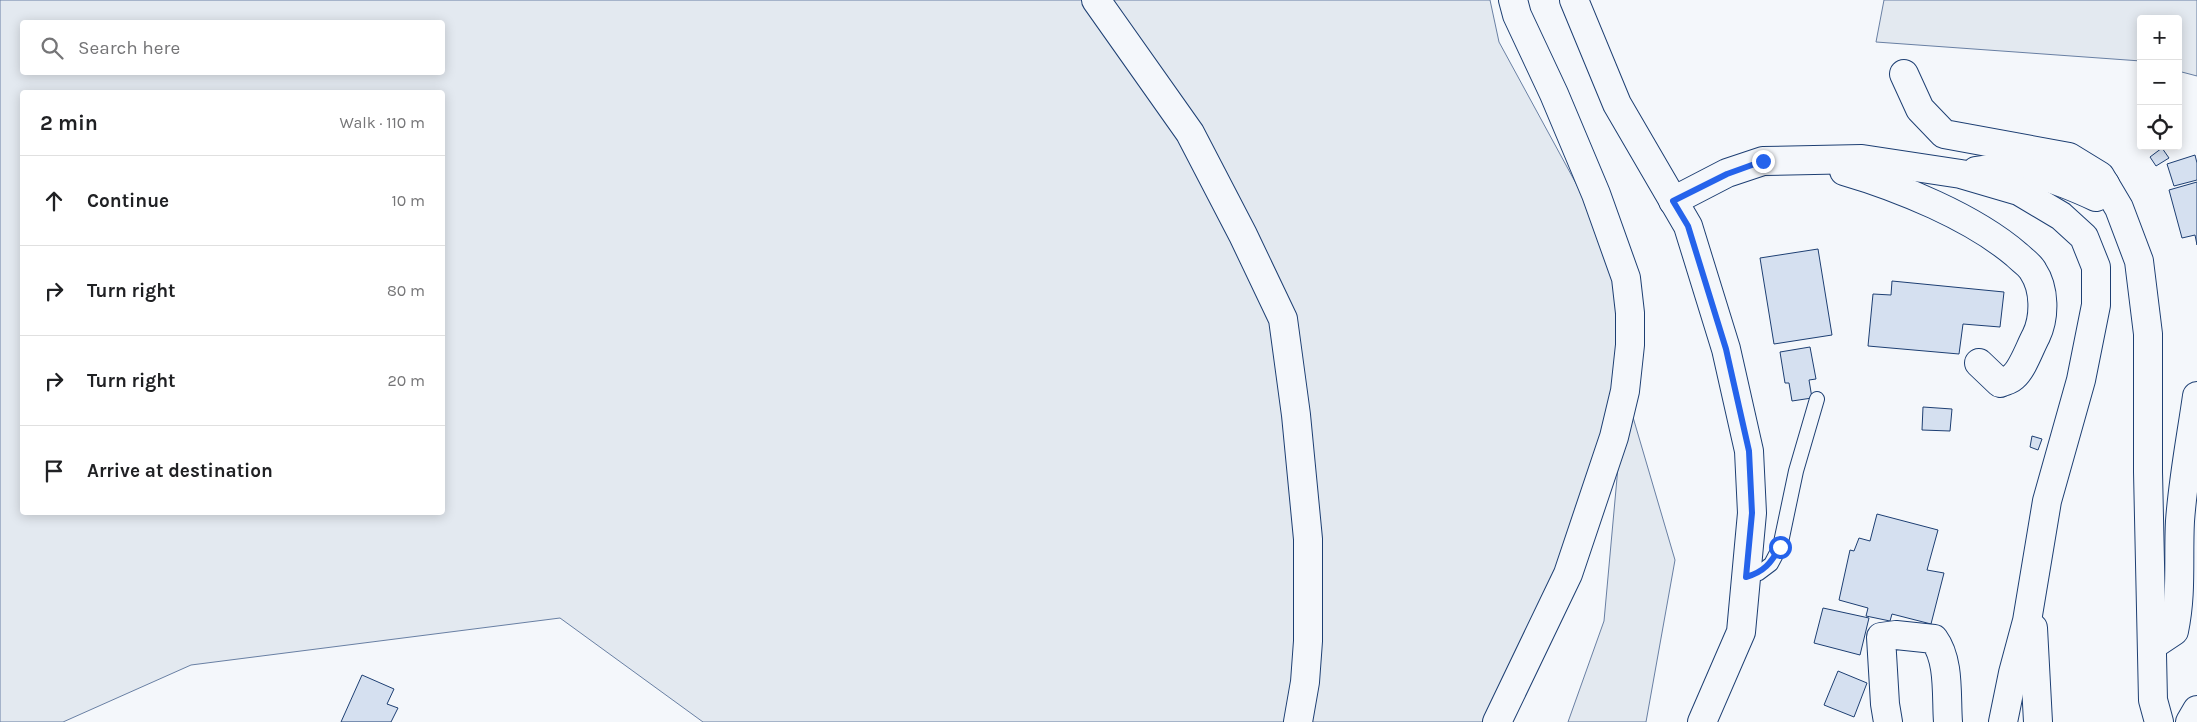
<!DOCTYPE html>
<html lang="en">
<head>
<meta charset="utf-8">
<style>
	body { margin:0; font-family:Karla,sans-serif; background:#f2f2f2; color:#202124 }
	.controls { position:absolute; right:15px; top:15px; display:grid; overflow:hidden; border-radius:5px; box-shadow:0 2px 12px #0003 }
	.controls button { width:45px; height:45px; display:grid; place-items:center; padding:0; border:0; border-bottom:1px solid #e0e0e0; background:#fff; color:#202124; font:25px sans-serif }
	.stop { position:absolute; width:15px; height:15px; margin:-11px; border:4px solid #2563eb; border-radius:50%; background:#fff }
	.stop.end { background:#2563eb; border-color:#fff; box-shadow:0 1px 5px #0008 }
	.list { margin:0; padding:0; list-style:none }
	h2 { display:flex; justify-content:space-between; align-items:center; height:65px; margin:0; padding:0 20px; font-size:21px }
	h2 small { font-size:16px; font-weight:400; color:#757577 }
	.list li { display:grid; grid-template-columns:32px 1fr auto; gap:15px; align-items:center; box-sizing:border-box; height:90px; padding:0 20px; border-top:1px solid #e0e0e0 }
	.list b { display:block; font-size:19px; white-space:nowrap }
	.list em { font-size:16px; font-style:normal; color:#757577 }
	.icon { flex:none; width:28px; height:28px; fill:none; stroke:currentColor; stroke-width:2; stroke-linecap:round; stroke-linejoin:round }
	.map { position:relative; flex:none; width:2197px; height:722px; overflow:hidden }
	.search { position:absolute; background:#fff; box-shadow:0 2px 12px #0003; left:20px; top:20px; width:425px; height:55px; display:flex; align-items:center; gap:12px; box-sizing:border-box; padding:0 18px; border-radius:5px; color:#757577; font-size:19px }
	.panel { position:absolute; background:#fff; box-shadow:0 2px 12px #0003; left:20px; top:90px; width:425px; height:425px; border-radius:5px }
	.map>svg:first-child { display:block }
</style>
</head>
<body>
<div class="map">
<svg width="2197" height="722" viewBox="0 0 2197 722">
	<rect width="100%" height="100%" fill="#f4f7fb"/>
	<g fill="#e3e9f0" stroke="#687fa3" fill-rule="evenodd">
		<path d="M0 0H1490L1499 42 1597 222 1633 355 1564 572 1491 722H703L560 618 191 665 63 722H0ZM22 22H442V72H22ZM22 92H442V512H22Z"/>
		<path d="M1884 0H2197V76L2178 71V19H2141V61L1876 42Z"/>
		<path d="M1625 390 1675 560 1646 722H1568L1604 621Z"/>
	</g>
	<g fill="#d5e0f0" stroke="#1d3f73">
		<path d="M2162 148 2169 158 2156 166 2150 157Z"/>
		<path d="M2195 155 2197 163V180L2174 186 2167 164Z"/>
		<path d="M2197 182V245L2195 235 2182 238 2169 190Z"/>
		<path d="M1818 249 1832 335 1774 344 1760 258Z"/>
		<path d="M1892 281 2004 292 2000 327 1963 324 1959 354 1868 346 1873 294 1891 295Z"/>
		<path d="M1810 347 1816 379 1809 380 1812 398 1792 401 1789 383H1785L1780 352Z"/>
		<path d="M1923 407 1952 409 1950 431 1922 430Z"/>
		<path d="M2032 436 2042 439 2038 450 2030 447Z"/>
		<path d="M1877 514 1938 530 1927 570 1944 573 1931 624 1892 614 1890 621 1866 616 1868 608 1839 600 1850 550 1854 551 1859 538 1870 541Z"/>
		<path d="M1823 608 1869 618 1860 655 1814 643Z"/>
		<path d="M1838 671 1867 683 1854 717 1824 705Z"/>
		<path d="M362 675 394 689 387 704 398 708 391 722H341Z"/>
	</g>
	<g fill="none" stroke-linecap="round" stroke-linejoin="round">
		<g stroke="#1d3f73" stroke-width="16">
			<path id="service" d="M1746 577 1759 573 1771 564 1780 547 1796 471 1817 399"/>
		</g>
		<g stroke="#1d3f73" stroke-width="30">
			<g id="minor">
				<path d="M1096 0 1190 133 1243 235 1283 319 1296 415 1308 539V641L1305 682 1298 722"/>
				<path d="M1574 0 1617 104 1688 226 1726 349 1749 451 1752 513 1741 632 1702 722"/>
				<path d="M1904 74 1920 109 1944 134 2069 157 2100 176 2119 208 2139 261 2148 334V472L2153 700 2159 722"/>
				<path d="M1844 171C1899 187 1973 217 2017 255 2022 260 2030 265 2033 271 2045 289 2045 317 2036 336 2030 347 2023 368 2014 376 2011 380 2004 381 2000 383L1979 363"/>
				<path d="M1976 171C2017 163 2059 180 2096 197L2105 184"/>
				<path d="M1673 201 1727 173 1763 161 1862 159 1961 174 2019 191 2061 216 2084 237 2096 267V305L2081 380 2047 501 2027 621 2013 673 2003 722"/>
				<path d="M2033 628 2038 722"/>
				<path d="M2153 645 2174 631C2182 593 2178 559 2180 521 2183 479 2191 438 2197 396"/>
				<path d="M1497 722 1568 574 1614 437 1625 391 1630 345V313L1626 278 1596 194 1554 94 1517 15 1513 0"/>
				<path d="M1888 722 1885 704 1881 637 1896 635 1934 639C1950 661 1946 696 1948 722"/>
				<path d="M2190 722 2197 710"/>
			</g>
		</g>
		<use href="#service" stroke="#f4f7fb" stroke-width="14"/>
		<use href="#minor" stroke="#f4f7fb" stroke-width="28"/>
	</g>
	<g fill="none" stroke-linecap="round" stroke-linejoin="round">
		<path stroke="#2563eb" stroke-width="6" d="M1763 161 1727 174 1673 201 1688 226 1726 349 1749 451 1752 513 1746 577C1764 572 1771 563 1780 547"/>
	</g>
</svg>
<div class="controls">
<button>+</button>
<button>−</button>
<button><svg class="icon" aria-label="locate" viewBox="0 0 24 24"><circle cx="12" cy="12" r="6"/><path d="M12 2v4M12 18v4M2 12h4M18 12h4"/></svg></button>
</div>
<div class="stop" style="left:1780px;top:547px"></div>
<div class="stop end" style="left:1763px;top:161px"></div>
<div class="search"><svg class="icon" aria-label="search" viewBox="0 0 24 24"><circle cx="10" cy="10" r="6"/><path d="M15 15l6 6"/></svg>Search here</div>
<section class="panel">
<h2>2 min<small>Walk · 110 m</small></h2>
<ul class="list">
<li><svg class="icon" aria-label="ahead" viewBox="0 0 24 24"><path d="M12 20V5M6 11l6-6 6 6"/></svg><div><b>Continue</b></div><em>10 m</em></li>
<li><svg class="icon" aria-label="right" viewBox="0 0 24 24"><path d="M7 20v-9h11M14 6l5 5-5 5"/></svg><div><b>Turn right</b></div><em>80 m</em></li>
<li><svg class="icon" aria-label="right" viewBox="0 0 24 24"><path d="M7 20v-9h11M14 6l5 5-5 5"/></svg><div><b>Turn right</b></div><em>20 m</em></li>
<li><svg class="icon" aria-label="arrive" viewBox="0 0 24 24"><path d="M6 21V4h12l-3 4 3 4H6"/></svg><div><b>Arrive at destination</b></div></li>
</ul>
</section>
</div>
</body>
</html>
